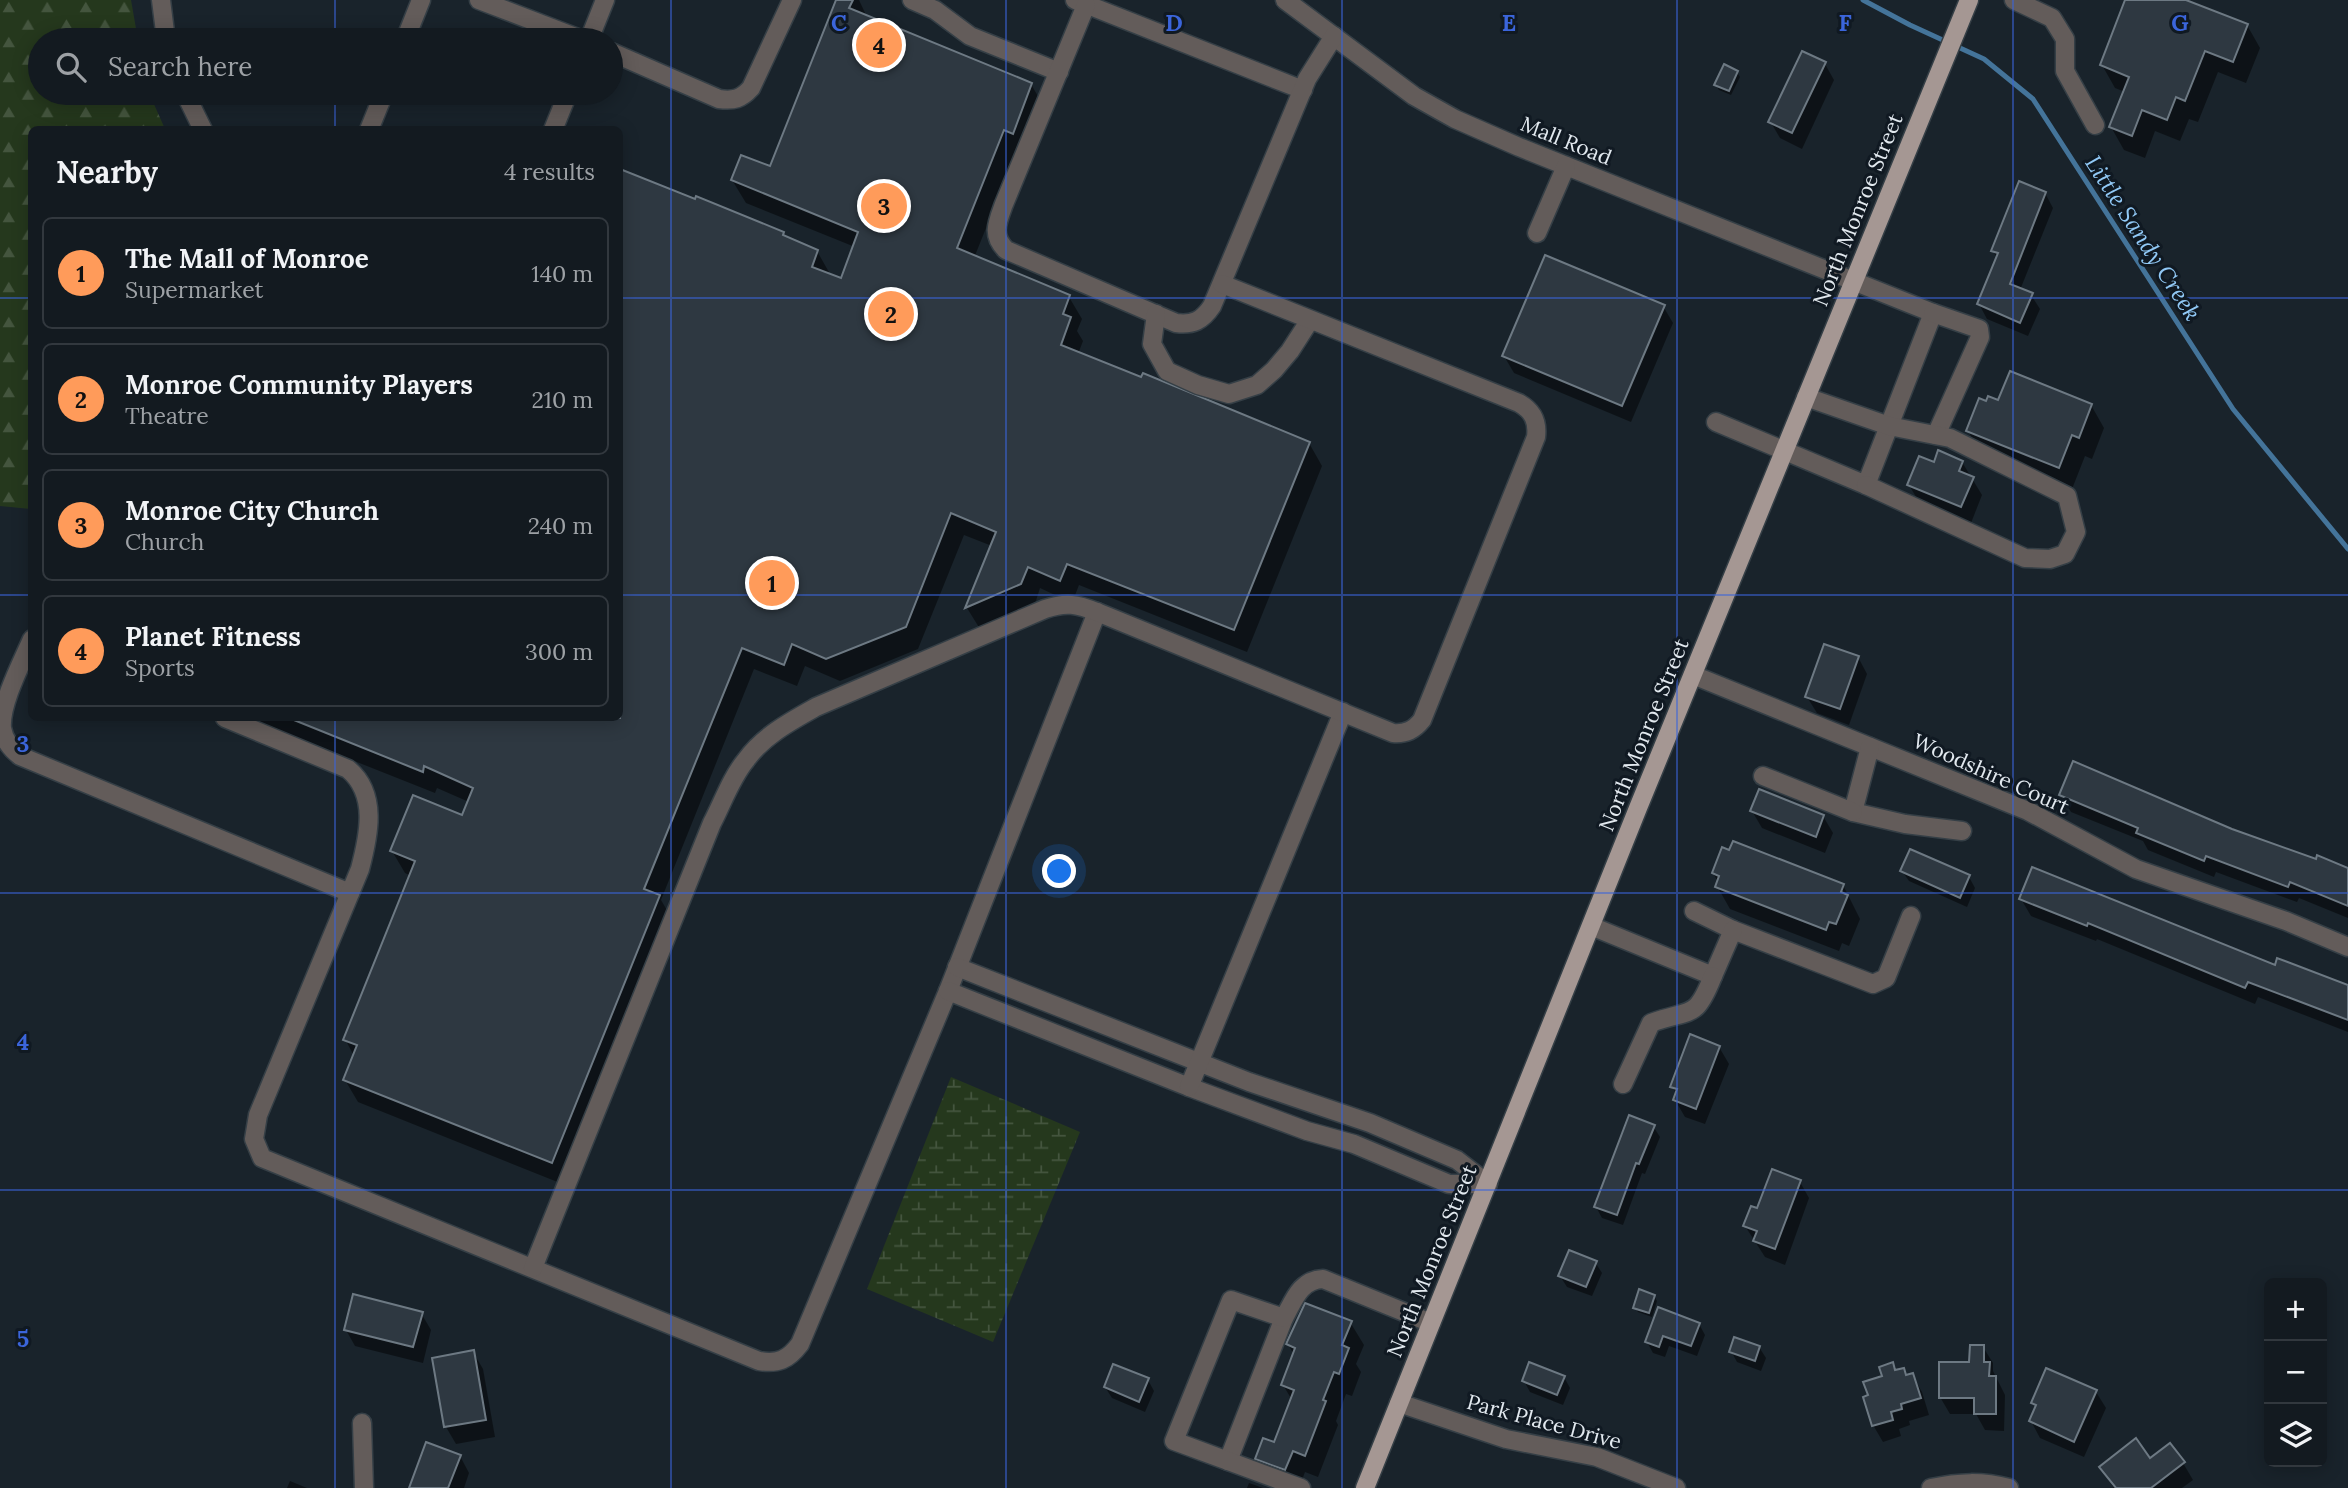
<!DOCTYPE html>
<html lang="en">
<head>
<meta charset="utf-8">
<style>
	body { margin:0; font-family:Lora,serif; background:#1c2329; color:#f1f3f6 }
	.controls { position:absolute; right:21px; bottom:21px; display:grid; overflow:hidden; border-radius:10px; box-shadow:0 4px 18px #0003 }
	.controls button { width:63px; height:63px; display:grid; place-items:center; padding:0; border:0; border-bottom:2px solid #32383e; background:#131a20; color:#f1f3f6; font:35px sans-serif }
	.you { position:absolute; left:1060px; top:872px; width:24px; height:24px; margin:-18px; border:5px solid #fff; border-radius:50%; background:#1a73e8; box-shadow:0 0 0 10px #1a73e833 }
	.badge { display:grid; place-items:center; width:46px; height:46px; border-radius:50%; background:#ff9b5a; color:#111; font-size:23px; font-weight:700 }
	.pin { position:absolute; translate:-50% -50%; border:4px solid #fff; box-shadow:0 2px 7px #0006 }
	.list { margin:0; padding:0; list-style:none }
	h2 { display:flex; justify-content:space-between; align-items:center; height:91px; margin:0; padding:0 28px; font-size:30px }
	h2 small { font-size:23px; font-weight:400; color:#9da1a5 }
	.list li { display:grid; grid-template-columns:46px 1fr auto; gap:21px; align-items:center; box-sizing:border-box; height:112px; margin:0 14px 14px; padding:0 14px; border:2px solid #32383e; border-radius:10px }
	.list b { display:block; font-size:26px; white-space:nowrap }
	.list p { margin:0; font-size:23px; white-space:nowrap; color:#9da1a5 }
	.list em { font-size:23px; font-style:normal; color:#9da1a5 }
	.icon { flex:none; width:38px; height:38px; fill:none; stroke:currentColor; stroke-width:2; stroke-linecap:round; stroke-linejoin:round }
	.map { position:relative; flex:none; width:2348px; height:1488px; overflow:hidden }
	.search { position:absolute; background:#131a20; box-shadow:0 4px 18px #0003; left:28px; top:28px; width:595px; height:77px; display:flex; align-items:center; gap:18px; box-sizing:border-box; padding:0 24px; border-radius:38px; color:#9da1a5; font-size:26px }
	.panel { position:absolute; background:#131a20; box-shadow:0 4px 18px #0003; left:28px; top:126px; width:595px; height:595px; border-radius:10px }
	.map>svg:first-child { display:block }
</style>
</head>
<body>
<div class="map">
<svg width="2348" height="1488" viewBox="0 0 2348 1488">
	<defs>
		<pattern id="forest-firs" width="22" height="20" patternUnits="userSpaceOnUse" patternTransform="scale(1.75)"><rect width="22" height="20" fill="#25381d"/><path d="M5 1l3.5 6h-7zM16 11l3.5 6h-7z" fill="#44553e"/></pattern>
		<pattern id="wetland-marsh" width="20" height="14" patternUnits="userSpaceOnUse" patternTransform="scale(1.75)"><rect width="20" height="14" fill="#25381d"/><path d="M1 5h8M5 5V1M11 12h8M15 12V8" fill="none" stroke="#44553e"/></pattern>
	</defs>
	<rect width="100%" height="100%" fill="#19232b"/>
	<path fill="url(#forest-firs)" d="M0 0H131L138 40H40V93H149L165 129 32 130 31 509 0 506Z"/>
	<path fill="url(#wetland-marsh)" d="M951 1077 1080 1132 993 1342 867 1289Z"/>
	<g fill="#0007">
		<path d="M838 0H859L867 17 1031 84 1044 107 1017 151 974 258 1069 297 1082 319 1077 331 1083 341 1078 354 1309 443 1322 466 1247 652 1079 585 1072 603 1040 588 1034 607 980 629 967 608 992 546 964 535 918 649 840 681 805 666 797 686 754 669 661 900 672 919 565 1185 358 1102 345 1080 354 1056 345 1039 411 876 405 873 392 851 463 817 469 802 437 788 435 793 246 718H620V170L782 234 785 238 817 251 830 274 842 280 855 247 746 203 732 180 771 168Z"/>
		<path d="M2127 0H2182L2247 25 2260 48 2246 83 2218 72 2198 122 2189 119 2180 141 2155 131 2145 158 2124 150 2111 127 2125 92 2115 88 2102 65Z"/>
		<path d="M1825 64 1834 80 1802 149 1780 138 1770 121Z"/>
		<path d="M1737 72 1740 77 1731 95 1719 90 1716 85Z"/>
		<path d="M2045 193 2053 208 2020 290 2031 295 2040 309 2028 336 1987 319 1979 304 1998 259 1993 251Z"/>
		<path d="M1663 306 1673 323 1631 422 1514 373 1504 356Z"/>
		<path d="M1987 403 2091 405 2104 428 2092 459 2085 456 2072 489 1981 453 1968 431Z"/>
		<path d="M1962 462 1982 495 1971 523 1919 502 1909 485 1935 464Z"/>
		<path d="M1858 657 1867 674 1849 725 1817 713 1807 697Z"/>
		<path d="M2061 795 2232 831 2317 862 2348 870V918L2299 898 2297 902 2216 872 2214 877 2148 850 2143 841 2071 812Z"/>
		<path d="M1752 811 1823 816 1833 833 1825 853 1762 828Z"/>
		<path d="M1902 871 1969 877 1975 888 1967 907 1909 881Z"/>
		<path d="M1713 873 1843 885 1860 919 1849 946 1842 943 1839 951 1730 909 1717 886 1718 882Z"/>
		<path d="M2021 899 2348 987V1032L2258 997 2255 1004 2097 939 2096 941 2031 916Z"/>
		<path d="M1719 1047 1729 1064 1705 1124 1685 1117 1675 1100 1677 1095 1672 1086Z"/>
		<path d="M1653 1126 1660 1137 1645 1174 1642 1173 1623 1225 1602 1218 1596 1207Z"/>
		<path d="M1800 1182 1809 1198 1785 1265 1765 1257 1745 1226 1758 1210Z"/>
		<path d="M1595 1262 1602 1273 1592 1296 1567 1287 1560 1276Z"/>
		<path d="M1654 1296 1657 1301 1652 1317 1638 1312 1635 1308Z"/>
		<path d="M1659 1309 1699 1324 1705 1335 1697 1356 1669 1346 1665 1357 1653 1353 1647 1342Z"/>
		<path d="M421 1313 431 1330 423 1363 355 1346 346 1330Z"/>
		<path d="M1350 1322 1364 1345 1356 1364 1361 1372 1352 1396 1346 1394 1336 1421 1338 1425 1318 1477 1305 1472 1299 1488 1270 1481 1257 1459 1275 1445 1292 1400 1283 1385 1294 1355 1288 1344Z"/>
		<path d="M1759 1347 1766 1358 1761 1371 1737 1362 1731 1351Z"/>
		<path d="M1983 1347 1993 1363V1371L2005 1395 2004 1431 1985 1430 1976 1414H1950L1940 1397 1971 1364Z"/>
		<path d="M473 1352 483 1369 495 1437 456 1444 446 1427 434 1359Z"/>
		<path d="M1892 1364 1896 1372 1907 1377 1912 1375 1922 1392 1929 1415 1909 1421 1910 1425 1899 1429 1901 1436 1883 1442 1873 1425 1870 1397Z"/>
		<path d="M1564 1377 1570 1388 1563 1405 1530 1392 1524 1381Z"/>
		<path d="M1148 1380 1154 1391 1145 1412 1112 1398 1105 1387Z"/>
		<path d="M2096 1392 2106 1408 2084 1457 2040 1438 2031 1421 2036 1409 2033 1402Z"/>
		<path d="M460 1456 469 1473 464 1488H411Z"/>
		<path d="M2150 1460 2183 1463 2193 1480 2182 1488H2114L2101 1467Z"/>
		<path d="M290 1481 307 1488H287Z"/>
		<path d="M1249 1483 1263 1488H1247Z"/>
	</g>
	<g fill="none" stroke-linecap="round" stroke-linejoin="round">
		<path stroke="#44749a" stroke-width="5" d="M1863 0 1910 25 1984 59 2033 99 2233 409 2348 549"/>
	</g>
	<g fill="#2e3841" stroke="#6d7983" stroke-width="2">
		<path d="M836 0H853L849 8 1032 83 1013 134 1004 130 957 248 1070 295 1063 314 1071 317 1061 345 1141 377 1143 373 1310 442 1234 630 1067 564 1060 581 1028 567 1021 584 965 608 996 532 951 513 906 627 826 659 792 644 784 665 742 648 644 889 660 895 552 1163 343 1080 357 1045 343 1040 415 861 390 851 413 795 462 815 473 788 424 766 423 772 289 718H620V169L695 199 696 196 784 232 783 235 818 250 812 267 841 278 858 232 731 180 741 155 770 166Z"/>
		<path d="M2125 0H2186L2248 24 2233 62 2205 51 2185 101 2176 97 2167 120 2142 110 2132 136 2109 127 2129 77 2100 65Z"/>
		<path d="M1802 51 1826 62 1792 133 1768 122Z"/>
		<path d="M1724 64 1738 71 1729 91 1714 85Z"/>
		<path d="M2019 181 2046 192 2010 284 2033 293 2020 323 1977 304 1998 253 1991 251Z"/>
		<path d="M1545 255 1665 305 1622 406 1502 356Z"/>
		<path d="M2010 371 2092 404 2079 438 2072 435 2059 468 1966 431 1979 398 1986 401 1988 396 1998 400Z"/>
		<path d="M1938 450 1963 461 1959 471 1974 477 1961 507 1907 485 1919 456 1934 462Z"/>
		<path d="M1824 644 1859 656 1840 709 1805 697Z"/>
		<path d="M2073 761 2232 829 2316 859 2317 855 2348 868V906L2290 882 2288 887 2206 856 2204 861 2136 833 2138 828 2059 795Z"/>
		<path d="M1759 789 1824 815 1816 837 1750 811Z"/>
		<path d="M1733 841 1844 884 1841 892 1848 895 1836 924 1829 922 1826 930 1715 887 1719 876 1712 873 1722 847 1729 850Z"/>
		<path d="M1910 849 1970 875 1960 898 1900 871Z"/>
		<path d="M2032 867 2275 965 2277 958 2348 985V1020L2248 982 2245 988 2088 923 2087 926 2019 899Z"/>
		<path d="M1690 1034 1720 1046 1696 1109 1673 1100 1677 1089 1670 1087Z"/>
		<path d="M1629 1115 1655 1125 1639 1164 1636 1163 1617 1215 1594 1207Z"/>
		<path d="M1772 1169 1801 1180 1775 1249 1753 1241 1757 1231 1743 1226 1751 1206 1757 1208Z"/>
		<path d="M1569 1250 1597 1261 1586 1287 1558 1276Z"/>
		<path d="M1639 1289 1655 1295 1649 1313 1633 1308Z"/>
		<path d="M353 1294 423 1312 413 1347 344 1330Z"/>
		<path d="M1305 1303 1352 1321 1342 1345 1349 1348 1339 1374 1334 1372 1323 1400 1326 1401 1305 1456 1293 1451 1285 1470 1255 1459 1263 1438 1274 1442 1294 1390 1281 1385 1295 1348 1286 1344Z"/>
		<path d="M1658 1307 1700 1323 1691 1346 1663 1336 1659 1347 1645 1342Z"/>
		<path d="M1734 1337 1760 1346 1755 1361 1729 1352Z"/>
		<path d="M1970 1345H1984V1362H1990L1989 1376H1996V1414H1974V1398H1939V1362H1969Z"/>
		<path d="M474 1350 486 1420 444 1427 432 1358Z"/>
		<path d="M1529 1362 1565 1376 1557 1395 1522 1381Z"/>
		<path d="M1893 1362 1895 1370 1904 1368 1906 1375 1913 1373 1921 1398 1901 1404 1902 1409 1891 1412 1893 1420 1872 1426 1863 1397 1868 1395 1863 1382 1882 1376 1879 1367Z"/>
		<path d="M1113 1364 1149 1378 1139 1402 1104 1387Z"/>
		<path d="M2046 1368 2097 1390 2074 1442 2029 1421 2036 1405 2031 1403Z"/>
		<path d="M2136 1438 2150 1458 2170 1443 2185 1462 2151 1488H2116L2099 1467Z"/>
		<path d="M426 1442 461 1455 448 1488H409Z"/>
	</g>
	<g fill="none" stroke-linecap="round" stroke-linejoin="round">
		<g stroke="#353f46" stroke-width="21">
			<g id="minor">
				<path d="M161 0 166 40"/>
				<path d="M479 0 583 40"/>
				<path d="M912 0 935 10 970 36 1059 72"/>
				<path d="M1075 0 1303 90"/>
				<path d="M1285 0 1414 96 1455 119 1519 147 1933 313 1866 485 1716 422"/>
				<path d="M2014 0 2052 18 2065 39V71L2095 125"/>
				<path d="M1086 5 1004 204C997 223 991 235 1006 250L1176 323C1193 325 1202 321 1212 306L1307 79 1334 36"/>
				<path d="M405 40 421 0"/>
				<path d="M589 40 605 0"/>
				<path d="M611 52 719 99C734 101 741 99 751 88L792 0"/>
				<path d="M185 93 203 130"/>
				<path d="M369 130 384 93"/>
				<path d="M553 130 568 93"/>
				<path d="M1537 233 1566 166"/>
				<path d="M1933 313 1979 329 1980 337 1936 435"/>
				<path d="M1156 314 1152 344 1167 371 1198 385 1229 394 1257 385 1274 370 1290 351 1310 320"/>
				<path d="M1806 397 1889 426 1950 438 2067 496 2076 532 2065 554 2050 559 2025 558 1866 485"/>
				<path d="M32 639C22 662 0 704 2 728 4 740 11 749 20 756L350 893"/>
				<path d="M1693 675 2028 811 2136 869 2286 921 2348 947"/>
				<path d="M225 718 348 769C378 794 369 835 360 869L258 1115 254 1139 262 1158 759 1361C778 1364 788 1360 800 1344L948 991 1097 612"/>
				<path d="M1870 747 1853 812 1905 824 1962 831"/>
				<path d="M1763 776 1853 812"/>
				<path d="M1694 911 1733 930 1873 984 1886 978 1911 916"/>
				<path d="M1591 926 1713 976 1733 930"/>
				<path d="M957 967 1249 1082 1370 1123 1457 1160 1488 1184"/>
				<path d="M948 991 1189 1087 1307 1131 1354 1144 1449 1184H1488"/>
				<path d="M1623 1084 1651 1023C1692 1008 1695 1021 1713 976"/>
				<path d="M1189 1087 1343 712"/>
				<path d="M533 1268 712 823C723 802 731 778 746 760 763 736 791 721 816 707L1045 609C1066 602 1077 604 1097 612L1393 733C1406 734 1414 730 1422 720L1536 437C1538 421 1533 411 1519 403L1222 284"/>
				<path d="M1399 1403 1506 1439 1597 1457 1676 1488"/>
				<path d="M362 1423 364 1488"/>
				<path d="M1228 1461 1284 1318"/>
				<path d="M1301 1488 1174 1441 1231 1300 1284 1318C1294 1300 1300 1280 1323 1279L1431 1323"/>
				<path d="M1931 1488C1959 1482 1982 1481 2009 1488"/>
			</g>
		</g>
		<g stroke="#353f46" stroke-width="21">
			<path id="major" d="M1365 1488 1638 808 1969 0"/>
		</g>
		<use href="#minor" stroke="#635c5a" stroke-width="18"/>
		<use href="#major" stroke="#a59793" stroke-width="18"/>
	</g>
	<path fill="none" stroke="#3b65db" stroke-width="2" stroke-opacity="0.55" d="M335 0V40M671 0V1488M1006 0V1488M1342 0V1488M1677 0V1488M2013 0V1488M335 93V130M0 298H32M620 298H2348M0 595H32M620 595H2348M335 718V1488M0 893H2348M0 1190H2348"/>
	<g text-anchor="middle" stroke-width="6" stroke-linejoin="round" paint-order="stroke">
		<g font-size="21" fill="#e2e9ef" stroke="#101922">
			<text transform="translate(1566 141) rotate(22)" y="7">Mall Road</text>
			<text transform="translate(1858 210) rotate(-68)" y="7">North Monroe Street</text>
			<text transform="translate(1644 735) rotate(-68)" y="7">North Monroe Street</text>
			<text transform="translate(1991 774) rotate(24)" y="7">Woodshire Court</text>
			<text transform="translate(1432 1261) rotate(-68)" y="7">North Monroe Street</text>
			<text transform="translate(1544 1422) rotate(15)" y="7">Park Place Drive</text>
		</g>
		<g font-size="23" font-style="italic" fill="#91c9f6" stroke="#101922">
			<text transform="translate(2143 238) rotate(57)" y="8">Little Sandy Creek</text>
		</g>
	</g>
	<g font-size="23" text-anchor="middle" font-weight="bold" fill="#3b65db" stroke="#101922" stroke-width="6" stroke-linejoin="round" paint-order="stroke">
		<text x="839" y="31">C</text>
		<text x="1174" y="31">D</text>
		<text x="1509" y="31">E</text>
		<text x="1845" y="31">F</text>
		<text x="2180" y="31">G</text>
		<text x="23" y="752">3</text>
		<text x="23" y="1050">4</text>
		<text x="23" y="1347">5</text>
	</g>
</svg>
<div class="controls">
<button>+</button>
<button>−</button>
<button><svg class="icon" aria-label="layers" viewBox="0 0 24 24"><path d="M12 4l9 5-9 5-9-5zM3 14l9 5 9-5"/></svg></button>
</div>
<div class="you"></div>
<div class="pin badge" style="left:772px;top:583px">1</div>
<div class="pin badge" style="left:891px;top:314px">2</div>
<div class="pin badge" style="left:884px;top:206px">3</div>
<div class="pin badge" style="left:879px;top:45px">4</div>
<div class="search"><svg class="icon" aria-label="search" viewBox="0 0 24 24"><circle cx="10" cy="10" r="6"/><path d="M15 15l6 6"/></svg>Search here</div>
<section class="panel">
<h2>Nearby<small>4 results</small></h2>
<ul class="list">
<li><span class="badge">1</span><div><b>The Mall of Monroe</b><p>Supermarket</p></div><em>140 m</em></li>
<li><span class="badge">2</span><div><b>Monroe Community Players</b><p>Theatre</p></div><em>210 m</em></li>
<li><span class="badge">3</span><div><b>Monroe City Church</b><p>Church</p></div><em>240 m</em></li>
<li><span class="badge">4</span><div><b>Planet Fitness</b><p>Sports</p></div><em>300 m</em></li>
</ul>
</section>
</div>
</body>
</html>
